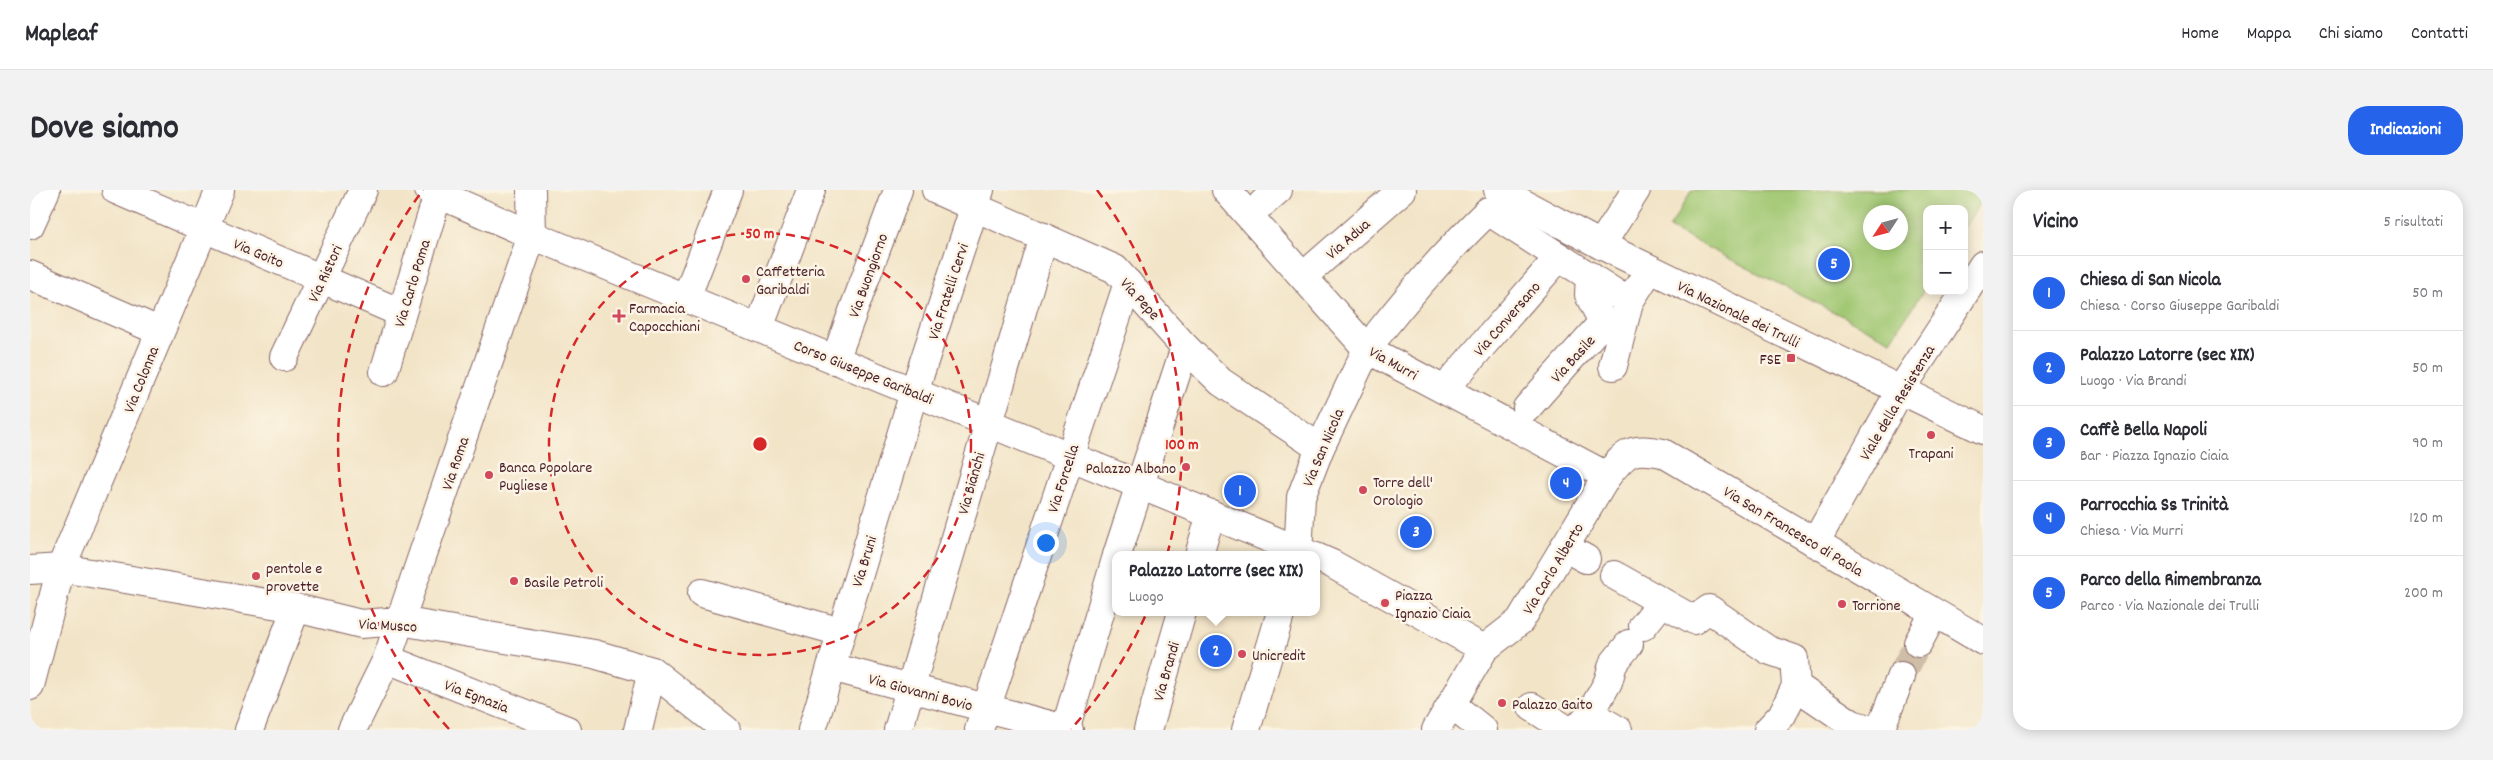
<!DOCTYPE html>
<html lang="it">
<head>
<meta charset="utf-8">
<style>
	body { margin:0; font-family:Dekko,sans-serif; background:#f2f2f3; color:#2b2b33 }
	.controls { position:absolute; right:15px; top:15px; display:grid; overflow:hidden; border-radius:10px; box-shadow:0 2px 12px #0003 }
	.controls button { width:45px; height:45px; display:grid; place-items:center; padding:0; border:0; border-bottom:1px solid #e1e1e2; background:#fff; color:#2b2b33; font:25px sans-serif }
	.compass { position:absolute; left:1833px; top:15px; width:45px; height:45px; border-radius:50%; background:#fff; box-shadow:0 2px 12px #0003; rotate:234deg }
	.you { position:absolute; left:1015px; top:352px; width:18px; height:18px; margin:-12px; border:4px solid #fff; border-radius:50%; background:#1a73e8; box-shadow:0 0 0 8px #1a73e833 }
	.badge { display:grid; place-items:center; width:32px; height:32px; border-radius:50%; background:#2563eb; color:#fff; font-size:16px; font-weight:700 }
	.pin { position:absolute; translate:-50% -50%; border:2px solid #fff; box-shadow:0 1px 5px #0006 }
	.popup { position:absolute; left:1082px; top:361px; width:208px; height:65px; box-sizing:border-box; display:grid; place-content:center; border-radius:10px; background:#fff; filter:drop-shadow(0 1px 4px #0005); font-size:16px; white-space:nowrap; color:#7c7c81 }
	.popup b { font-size:19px; color:#2b2b33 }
	.popup::after { content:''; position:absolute; left:50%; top:100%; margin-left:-10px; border:10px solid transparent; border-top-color:#fff }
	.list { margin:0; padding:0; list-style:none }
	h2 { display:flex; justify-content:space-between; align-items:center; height:65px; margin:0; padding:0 20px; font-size:21px }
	h2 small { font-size:16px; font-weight:400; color:#7c7c81 }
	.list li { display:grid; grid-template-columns:32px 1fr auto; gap:15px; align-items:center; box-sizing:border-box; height:75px; padding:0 20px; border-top:1px solid #e1e1e2 }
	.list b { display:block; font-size:19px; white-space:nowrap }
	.list p { margin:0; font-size:16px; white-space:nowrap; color:#7c7c81 }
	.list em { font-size:16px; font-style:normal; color:#7c7c81 }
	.map { position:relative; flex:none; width:1953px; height:540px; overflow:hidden; border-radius:20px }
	header { display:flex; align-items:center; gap:30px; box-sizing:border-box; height:70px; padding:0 25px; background:#fff; border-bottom:1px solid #e1e1e2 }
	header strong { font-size:24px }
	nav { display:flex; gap:28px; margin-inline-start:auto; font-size:18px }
	.intro { display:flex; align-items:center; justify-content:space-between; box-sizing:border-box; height:120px; padding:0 30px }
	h1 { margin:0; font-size:35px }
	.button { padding:12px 22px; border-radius:20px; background:#2563eb; color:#fff; font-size:18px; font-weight:700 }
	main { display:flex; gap:30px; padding:0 30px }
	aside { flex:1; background:#fff; border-radius:20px; box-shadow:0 2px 12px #0003 }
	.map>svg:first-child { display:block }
</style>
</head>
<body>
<header>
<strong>Mapleaf</strong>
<nav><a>Home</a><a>Mappa</a><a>Chi siamo</a><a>Contatti</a></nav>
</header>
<div class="intro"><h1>Dove siamo</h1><a class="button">Indicazioni</a></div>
<main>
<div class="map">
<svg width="1953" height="540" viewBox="0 0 1953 540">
	<rect width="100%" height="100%" fill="#fcf5e5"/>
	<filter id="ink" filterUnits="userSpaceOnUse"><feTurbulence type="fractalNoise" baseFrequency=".02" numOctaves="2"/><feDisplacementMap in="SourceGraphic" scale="10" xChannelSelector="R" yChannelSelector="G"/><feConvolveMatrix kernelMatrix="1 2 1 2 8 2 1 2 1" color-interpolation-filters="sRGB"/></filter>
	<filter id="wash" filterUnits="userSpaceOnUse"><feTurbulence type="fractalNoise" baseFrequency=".0096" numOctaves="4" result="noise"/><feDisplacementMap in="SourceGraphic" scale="20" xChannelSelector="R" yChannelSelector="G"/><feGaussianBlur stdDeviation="1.12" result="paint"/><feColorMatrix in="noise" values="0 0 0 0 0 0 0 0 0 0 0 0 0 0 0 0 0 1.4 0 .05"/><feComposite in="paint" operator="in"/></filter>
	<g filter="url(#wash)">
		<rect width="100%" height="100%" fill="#f2e4c7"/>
		<path fill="#a1c873" stroke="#76744f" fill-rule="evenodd" d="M1662 0H1953V9L1934 38V19H1897V95L1861 151 1639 38ZM1840 22H1870V52H1840Z"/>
	</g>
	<g filter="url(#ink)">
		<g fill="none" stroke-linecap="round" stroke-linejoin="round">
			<path stroke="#d0bda8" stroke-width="28" stroke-dasharray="28 14" stroke-linecap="butt" d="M1871 486 1888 453"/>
			<g stroke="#856462" stroke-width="30">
				<g id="minor">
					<path d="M86 0 371 123"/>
					<path d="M906 0 1085 79 1155 157 1191 192 1290 258"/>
					<path d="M1196 0 1337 159 1577 286"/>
					<path d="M1233 13 1248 0"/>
					<path d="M0 35 16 0"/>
					<path d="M502 45 1280 365"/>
					<path d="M1571 55 1606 0"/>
					<path d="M1285 76 1372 0"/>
					<path d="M0 85 129 141"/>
					<path d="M656 108 698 0"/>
					<path d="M729 138 781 0"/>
					<path d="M1349 143C1383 100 1419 59 1458 21L1599 112"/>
					<path d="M254 167 333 0"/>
					<path d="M805 170 868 0"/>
					<path d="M1583 176 1599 112 1620 79"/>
					<path d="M354 182 408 4"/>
					<path d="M1424 188 1529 67"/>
					<path d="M1497 218 1573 132 1559 105 1560 86"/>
					<path d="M1785 353 1870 201 1953 75"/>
					<path d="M1534 357 1556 369"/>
					<path d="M1087 365 1155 157"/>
					<path d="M1169 365 1181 324"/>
					<path d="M1268 365 1271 307 1290 258 1337 159"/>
					<path d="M1286 367 1302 374 1454 459 1406 540"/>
					<path d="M0 380 31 378 266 418 331 434 370 431 564 464 622 481 696 540"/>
					<path d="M1584 385 1664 430 1679 419 1738 460 1764 469 1766 496 1752 525 1738 540"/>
					<path d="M672 403 811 442"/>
					<path d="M1613 436 1632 412"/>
					<path d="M1888 453 1904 423"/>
					<path d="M1454 459 1490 431 1577 286C1597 261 1601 257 1633 263L1953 451"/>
					<path d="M357 469 537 540"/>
					<path d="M801 477 1039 540"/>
					<path d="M0 496 31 378 190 0"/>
					<path d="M1766 496 1822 534 1842 540"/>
					<path d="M1422 515 1453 540"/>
					<path d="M1502 517 1537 540"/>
					<path d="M1560 524 1588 540"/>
					<path d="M219 540 266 418"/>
					<path d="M608 540 622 481"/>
					<path d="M782 540 884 202 950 0"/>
					<path d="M868 540 1014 47"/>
					<path d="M949 540 1098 93"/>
					<path d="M1035 540 1086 369"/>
					<path d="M1118 540 1152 422"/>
					<path d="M1216 540 1251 422"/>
					<path d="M1546 540 1560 524 1578 492 1583 474 1599 454"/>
					<path d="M1850 540 1871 486"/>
				</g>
			</g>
			<g stroke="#856462" stroke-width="30">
				<g id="tertiary">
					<path d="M399 0 502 45"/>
					<path d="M1468 0 1571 55 1953 240"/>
					<path d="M322 540 357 469 502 45 501 0"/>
				</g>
			</g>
			<use href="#minor" stroke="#fff" stroke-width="28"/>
			<use href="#tertiary" stroke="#fff" stroke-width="28"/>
		</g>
	</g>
	<g fill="none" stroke="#d62828" stroke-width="2.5" stroke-dasharray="9 6">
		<circle cx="730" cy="254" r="211"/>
		<path d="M419 539A422 422 0 0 1 393 0M1067 0A422 422 0 0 1 1041 539"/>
	</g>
	<g fill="#d1495b" stroke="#fcf5e5" stroke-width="2">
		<circle cx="716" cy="89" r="5"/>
		<path d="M586.5 118.5h5v5h5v5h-5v5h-5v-5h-5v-5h5z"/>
		<rect x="1756" y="163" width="10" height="10" rx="2.5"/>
		<circle cx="1901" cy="245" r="5"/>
		<circle cx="1156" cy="277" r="5"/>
		<circle cx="459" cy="285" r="5"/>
		<circle cx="1333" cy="300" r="5"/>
		<circle cx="226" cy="386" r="5"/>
		<circle cx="484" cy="391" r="5"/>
		<circle cx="1355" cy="413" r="5"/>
		<circle cx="1812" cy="414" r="5"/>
		<circle cx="1212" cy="464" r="5"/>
		<circle cx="1472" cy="513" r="5"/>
	</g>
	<g text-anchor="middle" stroke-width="5" stroke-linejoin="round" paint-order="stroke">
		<g font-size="16" fill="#4a1f2b" stroke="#fcf5e5">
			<text transform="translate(1317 48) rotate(-41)" y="6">Via Adua</text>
			<text transform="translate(229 62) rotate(23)" y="6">Via Goito</text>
			<text transform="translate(294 83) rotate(-65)" y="6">Via Ristori</text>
			<text transform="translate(837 85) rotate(-70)" y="6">Via Buongiorno</text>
			<text transform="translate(381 93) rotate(-73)" y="6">Via Carlo Poma</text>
			<text transform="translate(917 101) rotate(-72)" y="6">Via Fratelli Cervi</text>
			<text transform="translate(1111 108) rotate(48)" y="6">Via Pepe</text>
			<text transform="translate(1709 123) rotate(26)" y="6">Via Nazionale dei Trulli</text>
			<text transform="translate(1476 128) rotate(-49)" y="6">Via Conversano</text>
			<text transform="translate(1542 168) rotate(-48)" y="6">Via Basile</text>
			<text transform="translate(1364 172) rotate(29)" y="6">Via Murri</text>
			<text transform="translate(834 181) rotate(22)" y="6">Corso Giuseppe Garibaldi</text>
			<text transform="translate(110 189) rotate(-68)" y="6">Via Colonna</text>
			<text transform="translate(1866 212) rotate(-59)" y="6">Viale della Resistenza</text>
			<text transform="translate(1292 257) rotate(-67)" y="6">Via San Nicola</text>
			<text transform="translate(424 273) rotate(-71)" y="6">Via Roma</text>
			<text transform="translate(1032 288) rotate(-72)" y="6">Via Forcella</text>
			<text transform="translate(940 293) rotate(-74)" y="6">Via Bianchi</text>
			<text transform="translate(1764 340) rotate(31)" y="6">Via San Francesco di Paola</text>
			<text transform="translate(833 371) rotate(-73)" y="6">Via Bruni</text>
			<text transform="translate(1522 378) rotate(-59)" y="6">Via Carlo Alberto</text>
			<text transform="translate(358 434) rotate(3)" y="6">Via Musco</text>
			<text transform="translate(1135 481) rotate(-74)" y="6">Via Brandi</text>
			<text transform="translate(891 501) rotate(15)" y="6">Via Giovanni Bovio</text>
			<text transform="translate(447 505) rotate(21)" y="6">Via Egnazia</text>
		</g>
		<g font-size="16" fill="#4a1f2b" stroke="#fcf5e5" text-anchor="start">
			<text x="726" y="86">Caffetteria<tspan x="726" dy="18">Garibaldi</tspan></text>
			<text x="599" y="123">Farmacia<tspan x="599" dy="18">Capocchiani</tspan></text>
			<text x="1751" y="174" text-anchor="end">FSE</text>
			<text x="1901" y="268" text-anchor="middle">Trapani</text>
			<text x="469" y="282">Banca Popolare<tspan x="469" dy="18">Pugliese</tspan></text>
			<text x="1146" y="283" text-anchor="end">Palazzo Albano</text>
			<text x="1343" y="297">Torre dell'<tspan x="1343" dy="18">Orologio</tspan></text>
			<text x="236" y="383">pentole e<tspan x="236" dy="18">provette</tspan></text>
			<text x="494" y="397">Basile Petroli</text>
			<text x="1365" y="410">Piazza<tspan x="1365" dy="18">Ignazio Ciaia</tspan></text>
			<text x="1822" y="420">Torrione</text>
			<text x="1222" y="470">Unicredit</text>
			<text x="1482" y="519">Palazzo Gaito</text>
		</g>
	</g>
	<circle cx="730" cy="254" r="8" fill="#d62828" stroke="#fcf5e5" stroke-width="2.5"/>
	<g font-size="15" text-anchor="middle" font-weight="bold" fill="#d62828" stroke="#fcf5e5" stroke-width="5" stroke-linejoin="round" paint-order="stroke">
		<text x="730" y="48">50 m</text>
		<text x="1152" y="259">100 m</text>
	</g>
</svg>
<div class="controls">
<button>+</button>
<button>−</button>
</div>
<svg class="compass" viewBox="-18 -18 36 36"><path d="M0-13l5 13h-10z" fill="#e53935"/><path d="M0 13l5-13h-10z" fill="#7c7c81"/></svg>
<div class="you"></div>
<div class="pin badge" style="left:1210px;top:301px">1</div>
<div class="pin badge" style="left:1186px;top:461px">2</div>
<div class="popup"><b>Palazzo Latorre (sec XIX)</b>Luogo</div>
<div class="pin badge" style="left:1386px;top:342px">3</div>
<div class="pin badge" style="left:1536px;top:293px">4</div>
<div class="pin badge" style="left:1804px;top:74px">5</div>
</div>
<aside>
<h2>Vicino<small>5 risultati</small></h2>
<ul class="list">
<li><span class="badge">1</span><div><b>Chiesa di San Nicola</b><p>Chiesa · Corso Giuseppe Garibaldi</p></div><em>50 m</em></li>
<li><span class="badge">2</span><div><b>Palazzo Latorre (sec XIX)</b><p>Luogo · Via Brandi</p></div><em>50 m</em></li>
<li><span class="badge">3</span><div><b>Caffè Bella Napoli</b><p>Bar · Piazza Ignazio Ciaia</p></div><em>90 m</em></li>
<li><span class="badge">4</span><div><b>Parrocchia Ss Trinità</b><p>Chiesa · Via Murri</p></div><em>120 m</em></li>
<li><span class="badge">5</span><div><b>Parco della Rimembranza</b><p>Parco · Via Nazionale dei Trulli</p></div><em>200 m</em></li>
</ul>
</aside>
</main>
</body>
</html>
